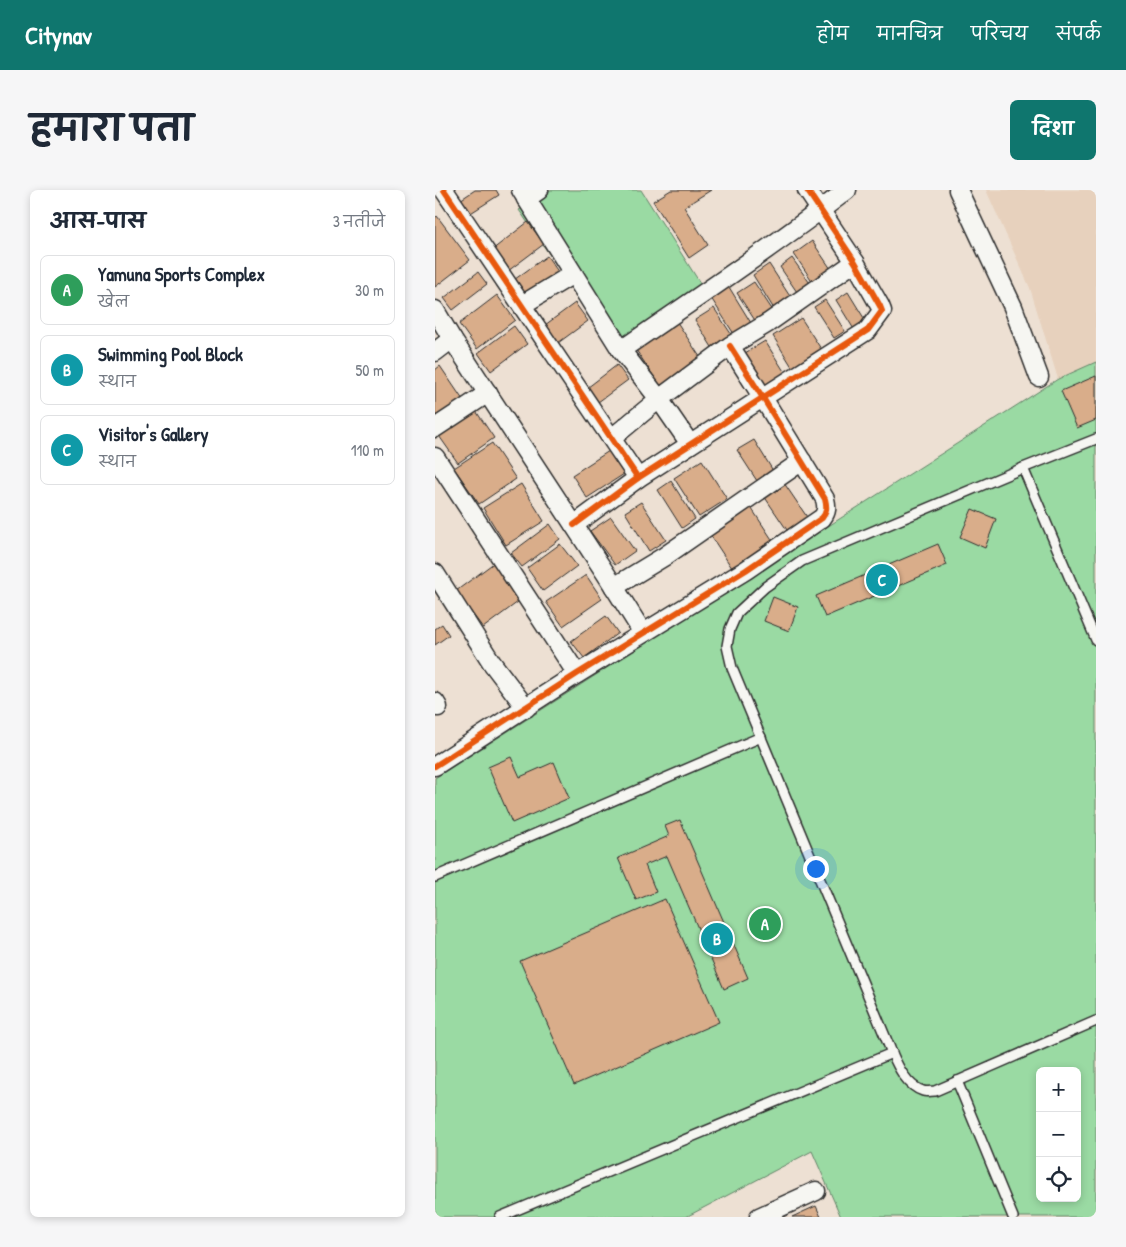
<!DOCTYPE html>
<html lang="hi">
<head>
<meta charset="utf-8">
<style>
	body { margin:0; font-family:"Patrick Hand","Playpen Sans Deva",sans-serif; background:#f6f6f7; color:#1f2937 }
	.controls { position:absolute; right:15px; bottom:15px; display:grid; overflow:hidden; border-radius:8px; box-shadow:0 2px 8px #0003 }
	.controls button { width:45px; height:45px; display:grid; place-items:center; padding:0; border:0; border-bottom:1px solid #e0e1e3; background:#fff; color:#1f2937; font:25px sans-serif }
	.you { position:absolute; left:380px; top:678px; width:18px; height:18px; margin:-12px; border:4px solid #fff; border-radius:50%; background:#1a73e8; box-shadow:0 0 0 8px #1a73e833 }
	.badge { display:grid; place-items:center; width:32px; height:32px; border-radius:50%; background:#0f766e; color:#fff; font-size:16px; font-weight:700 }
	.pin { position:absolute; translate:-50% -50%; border:2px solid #fff; box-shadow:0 1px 5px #0006 }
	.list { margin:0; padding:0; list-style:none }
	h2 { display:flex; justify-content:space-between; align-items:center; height:65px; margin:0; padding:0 20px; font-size:21px }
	h2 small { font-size:16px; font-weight:400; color:#747a83 }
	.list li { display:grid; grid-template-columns:32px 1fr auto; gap:15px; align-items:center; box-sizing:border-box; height:70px; margin:0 10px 10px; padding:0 10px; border:1px solid #e0e1e3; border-radius:8px }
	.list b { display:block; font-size:19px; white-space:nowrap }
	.list p { margin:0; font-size:16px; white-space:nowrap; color:#747a83 }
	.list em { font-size:16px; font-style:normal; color:#747a83 }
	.icon { flex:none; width:28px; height:28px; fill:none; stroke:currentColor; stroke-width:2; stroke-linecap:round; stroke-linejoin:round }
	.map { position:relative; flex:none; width:661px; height:1027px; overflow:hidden; border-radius:8px }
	header { display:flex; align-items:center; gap:30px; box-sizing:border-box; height:70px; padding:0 25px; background:#0f766e; color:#fff }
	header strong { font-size:24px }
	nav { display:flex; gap:28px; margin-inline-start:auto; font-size:18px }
	.intro { display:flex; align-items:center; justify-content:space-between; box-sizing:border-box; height:120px; padding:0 30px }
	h1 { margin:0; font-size:35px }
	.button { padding:12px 22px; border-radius:8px; background:#0f766e; color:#fff; font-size:18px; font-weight:700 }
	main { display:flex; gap:30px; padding:0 30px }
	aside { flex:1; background:#fff; border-radius:8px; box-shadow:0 2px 8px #0003 }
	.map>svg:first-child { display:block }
</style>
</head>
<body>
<header>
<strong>Citynav</strong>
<nav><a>होम</a><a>मानचित्र</a><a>परिचय</a><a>संपर्क</a></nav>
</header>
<div class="intro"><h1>हमारा पता</h1><a class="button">दिशा</a></div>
<main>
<aside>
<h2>आस-पास<small>3 नतीजे</small></h2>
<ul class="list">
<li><span class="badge" style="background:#2e9e5b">A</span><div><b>Yamuna Sports Complex</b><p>खेल</p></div><em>30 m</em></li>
<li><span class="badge" style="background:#0f9aa8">B</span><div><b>Swimming Pool Block</b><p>स्थान</p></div><em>50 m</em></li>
<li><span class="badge" style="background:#0f9aa8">C</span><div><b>Visitor's Gallery</b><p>स्थान</p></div><em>110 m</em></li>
</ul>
</aside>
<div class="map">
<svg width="661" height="1027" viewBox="0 0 661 1027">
	<rect width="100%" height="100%" fill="#ede0d3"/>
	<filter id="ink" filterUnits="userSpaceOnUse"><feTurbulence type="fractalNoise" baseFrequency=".02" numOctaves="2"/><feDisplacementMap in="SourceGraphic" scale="10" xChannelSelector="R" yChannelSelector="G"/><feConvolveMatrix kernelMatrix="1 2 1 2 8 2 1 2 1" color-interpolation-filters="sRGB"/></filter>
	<g filter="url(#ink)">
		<path fill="#e7d1bd" d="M551 0H661V172L623 189 595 98Z"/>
		<g fill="#9adaa3" stroke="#628267" fill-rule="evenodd">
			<path d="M115 0H206L272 104 180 160 84 20Z"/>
			<path d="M661 172V1027H406L377 961 251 1027H0V588L623 189ZM605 881H642V1008H605Z"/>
		</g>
		<g fill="#d9ad8a" stroke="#2b2b2b">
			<path d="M40 0H61L64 5 31 26 22 12Z"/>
			<path d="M236 0H276L249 17 273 55 254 68 218 11Z"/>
			<path d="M2 26 35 70 0 97V28Z"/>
			<path d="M93 32 109 54 73 81 57 60Z"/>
			<path d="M377 51 398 82 380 95 359 64Z"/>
			<path d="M112 66 124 83 88 109 76 92Z"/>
			<path d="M357 68 377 96 364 105 345 77Z"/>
			<path d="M334 74 356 108 339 119 318 85Z"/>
			<path d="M43 82 52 94 18 120 9 108Z"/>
			<path d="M319 92 340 124 323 135 302 103Z"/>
			<path d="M294 97 316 133 299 144 276 108Z"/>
			<path d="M413 102 432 133 420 141 401 110Z"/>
			<path d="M62 105 80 130 42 159 24 134Z"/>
			<path d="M390 110 410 141 399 148 379 117Z"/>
			<path d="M140 113 153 131 123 153 110 135Z"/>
			<path d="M279 118 300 150 280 162 260 130Z"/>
			<path d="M366 128 388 162 359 180 338 146Z"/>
			<path d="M240 129 267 170 226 197 199 157Z"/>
			<path d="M79 136 92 154 56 181 43 163Z"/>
			<path d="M330 151 352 186 332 199 310 163Z"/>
			<path d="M182 175 193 190 159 215 148 201Z"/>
			<path d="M5 176 28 210 0 229V180Z"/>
			<path d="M661 186V230L642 238 626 201Z"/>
			<path d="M39 218 59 248 23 273 2 243Z"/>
			<path d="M319 250 340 284 324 294 302 260Z"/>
			<path d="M57 253 81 289 44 314 19 278Z"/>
			<path d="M174 261 189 284 152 308 137 285Z"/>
			<path d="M267 270 292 309 264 327 239 288Z"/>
			<path d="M236 291 260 329 247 338 223 300Z"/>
			<path d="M349 293 372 327 352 340 329 306Z"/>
			<path d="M86 294 109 331 71 355 48 318Z"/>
			<path d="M206 312 231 350 214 361 190 322Z"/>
			<path d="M315 316 340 354 299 381 274 343Z"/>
			<path d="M537 319 561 329 550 358 525 347Z"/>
			<path d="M176 327 200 361 180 375 155 341Z"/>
			<path d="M115 334 125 349 87 377 76 363Z"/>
			<path d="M125 354 142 376 108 401 92 378Z"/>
			<path d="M503 354 512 375 390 427 381 406Z"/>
			<path d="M60 372 87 409 48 438 21 401Z"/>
			<path d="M151 385 167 409 128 436 111 412Z"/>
			<path d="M338 407 363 417 354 441 329 431Z"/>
			<path d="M171 426 183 443 149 468 136 451Z"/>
			<path d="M7 434 14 445 0 455V439Z"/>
			<path d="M76 567 85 587 119 572 134 608 77 633 53 577Z"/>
			<path d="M245 630 313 788 289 799 232 666 210 675 221 702 201 710 183 668 234 646 230 636Z"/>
			<path d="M230 709 284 832 139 895 85 771Z"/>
			<path d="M381 1016 386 1027H357Z"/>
		</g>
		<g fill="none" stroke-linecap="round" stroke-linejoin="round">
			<g stroke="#2b2b2b" stroke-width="12">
				<g id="lane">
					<path d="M661 249 588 278 367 371 330 397 302 423 295 439 292 456 297 478 457 863C463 877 472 896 488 901 491 902 496 901 500 901L661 831"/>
					<path d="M588 278 661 450"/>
					<path d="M0 687 326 547"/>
					<path d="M522 891 578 1027"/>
					<path d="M65 1027 457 863"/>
				</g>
			</g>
			<g stroke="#2b2b2b" stroke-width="21">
				<g id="street">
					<path d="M9 0 203 288"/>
					<path d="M86 0 186 160 224 209 255 254"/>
					<path d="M523 0 578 117 604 187"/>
					<path d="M91 9 104 0"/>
					<path d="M87 115 138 84"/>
					<path d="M0 120 17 149 171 384 208 443"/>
					<path d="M186 160C262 108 339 56 412 0"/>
					<path d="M0 162 17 149"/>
					<path d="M0 238 53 203"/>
					<path d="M177 248 224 209 295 156 333 133 420 72"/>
					<path d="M0 267 142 484"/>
					<path d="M139 335 203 288 433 140 447 121 445 116 420 72 372 0"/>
					<path d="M0 383 57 473 91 518"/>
					<path d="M179 397 230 366 367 271"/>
					<path d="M0 512 3 517"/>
					<path d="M0 576 142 484 311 380 387 328C392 322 392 317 390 309L328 208 295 156"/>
					<path d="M324 1027 381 1001"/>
				</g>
			</g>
			<use href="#lane" stroke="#f6f6f2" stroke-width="9"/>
			<use href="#street" stroke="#f6f6f2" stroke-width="18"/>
			<g stroke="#f6f6f2" stroke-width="9">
				<g id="cycleway">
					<path d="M9 0 203 288"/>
					<path d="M139 335 203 288 433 140 447 121 445 116 420 72 372 0"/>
					<path d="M0 576 142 484 311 380 387 328C392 322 392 317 390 309L328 208 295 156"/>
				</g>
			</g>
			<use href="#cycleway" stroke="#e8590c" stroke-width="6"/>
		</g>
	</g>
</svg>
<div class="controls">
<button>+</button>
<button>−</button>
<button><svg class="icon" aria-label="locate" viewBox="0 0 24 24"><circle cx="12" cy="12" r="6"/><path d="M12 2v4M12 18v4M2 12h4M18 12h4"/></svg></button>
</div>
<div class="you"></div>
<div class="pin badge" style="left:330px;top:734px;background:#2e9e5b">A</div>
<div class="pin badge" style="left:282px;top:749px;background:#0f9aa8">B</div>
<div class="pin badge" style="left:447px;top:390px;background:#0f9aa8">C</div>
</div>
</main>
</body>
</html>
